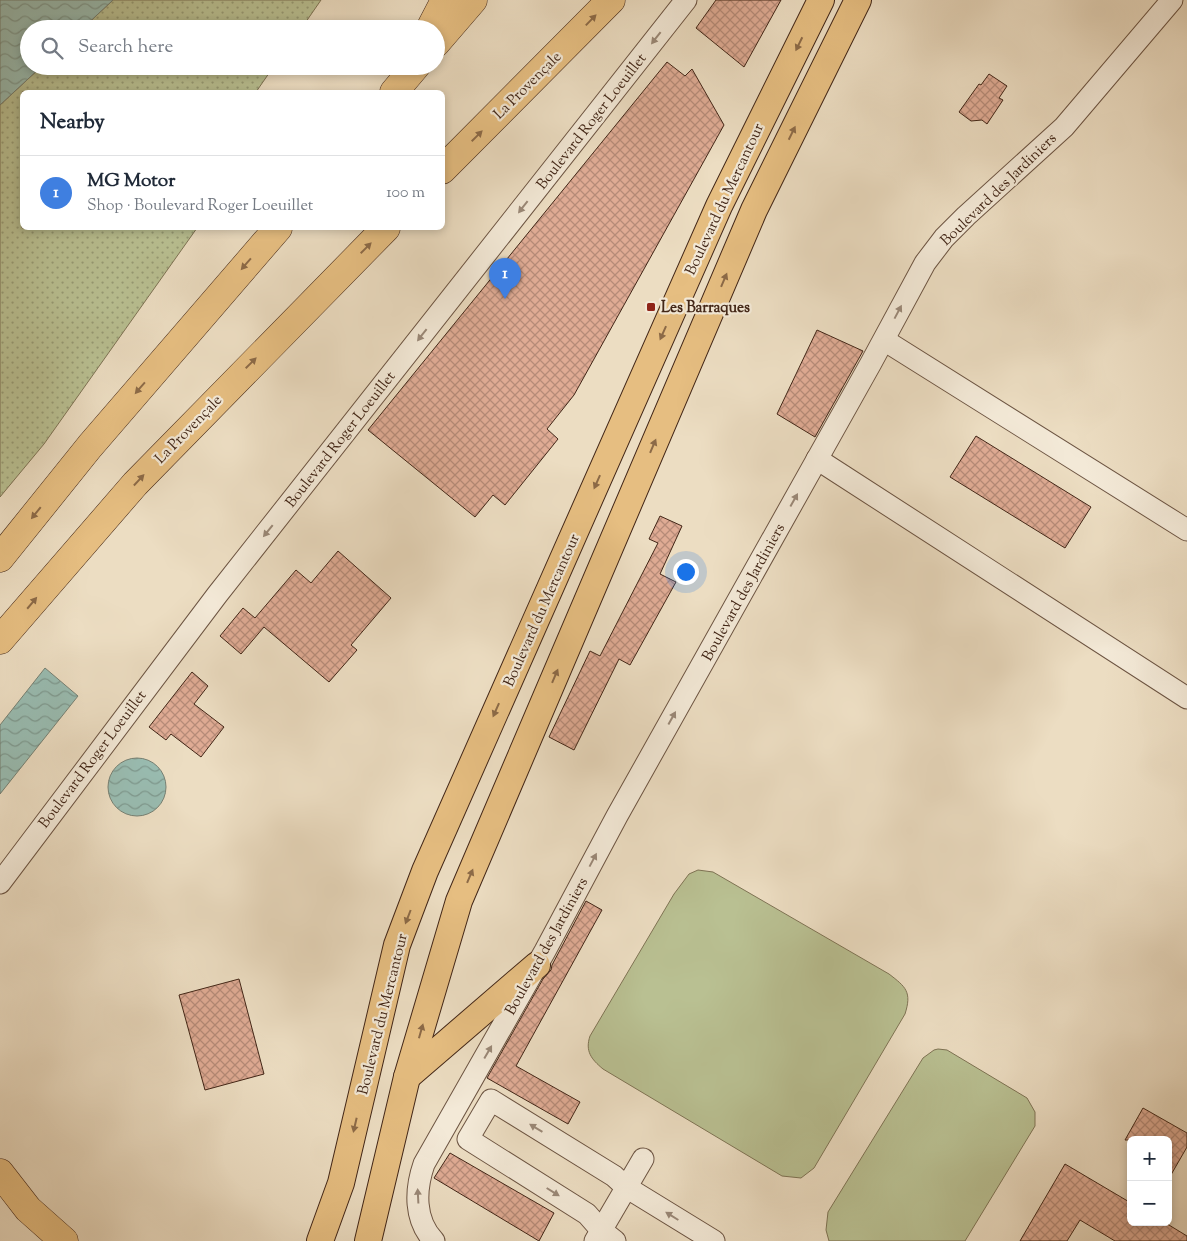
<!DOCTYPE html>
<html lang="en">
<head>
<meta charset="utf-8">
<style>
	body { margin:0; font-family:"Sorts Mill Goudy",serif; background:#f2f2f3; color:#1f2937 }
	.controls { position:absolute; right:15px; bottom:15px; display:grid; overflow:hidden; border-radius:8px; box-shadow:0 2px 8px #0003 }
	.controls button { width:45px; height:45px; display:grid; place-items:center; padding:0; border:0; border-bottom:1px solid #e0e1e3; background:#fff; color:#1f2937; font:25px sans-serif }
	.you { position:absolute; left:685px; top:571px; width:18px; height:18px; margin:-12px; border:4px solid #fff; border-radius:50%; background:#1a73e8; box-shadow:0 0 0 8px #1a73e833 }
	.badge { display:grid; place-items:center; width:32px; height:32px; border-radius:50%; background:#2563eb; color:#fff; font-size:16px; font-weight:700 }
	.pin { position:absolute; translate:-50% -41px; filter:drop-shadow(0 1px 2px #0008) }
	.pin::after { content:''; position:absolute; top:26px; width:18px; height:15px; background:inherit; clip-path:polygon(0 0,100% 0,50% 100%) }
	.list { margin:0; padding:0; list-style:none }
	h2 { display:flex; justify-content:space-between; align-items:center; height:65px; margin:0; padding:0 20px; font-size:21px }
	h2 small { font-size:16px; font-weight:400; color:#747a83 }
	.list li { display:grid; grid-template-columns:32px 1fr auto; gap:15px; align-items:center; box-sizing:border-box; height:75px; padding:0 20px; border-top:1px solid #e0e1e3 }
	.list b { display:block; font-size:19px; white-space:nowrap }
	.list p { margin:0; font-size:16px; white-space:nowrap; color:#747a83 }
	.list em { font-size:16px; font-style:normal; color:#747a83 }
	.icon { flex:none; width:28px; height:28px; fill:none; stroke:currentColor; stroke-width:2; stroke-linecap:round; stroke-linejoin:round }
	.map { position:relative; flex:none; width:1187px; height:1241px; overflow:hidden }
	.search { position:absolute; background:#fff; box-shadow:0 2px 8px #0003; left:20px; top:20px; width:425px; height:55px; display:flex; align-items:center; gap:12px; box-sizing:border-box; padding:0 18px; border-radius:28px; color:#747a83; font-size:19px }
	.panel { position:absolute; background:#fff; box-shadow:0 2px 8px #0003; left:20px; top:90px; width:425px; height:140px; border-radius:8px }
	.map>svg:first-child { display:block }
</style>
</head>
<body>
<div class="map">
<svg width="1187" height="1241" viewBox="0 0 1187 1241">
	<defs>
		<pattern id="grass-dots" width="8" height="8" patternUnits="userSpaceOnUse" patternTransform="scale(1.25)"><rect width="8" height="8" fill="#b9c092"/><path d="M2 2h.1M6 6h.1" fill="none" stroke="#989c76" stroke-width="1.8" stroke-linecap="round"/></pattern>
		<pattern id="water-waves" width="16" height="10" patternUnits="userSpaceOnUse" patternTransform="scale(1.25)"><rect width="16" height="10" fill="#99bcb1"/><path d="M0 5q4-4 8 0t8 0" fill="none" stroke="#7e998f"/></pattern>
		<pattern id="building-cross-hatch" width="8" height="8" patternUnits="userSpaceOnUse" patternTransform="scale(1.25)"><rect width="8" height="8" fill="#dfab94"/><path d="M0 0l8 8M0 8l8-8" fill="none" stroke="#b68b78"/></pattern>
	</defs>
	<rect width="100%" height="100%" fill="#ecddc2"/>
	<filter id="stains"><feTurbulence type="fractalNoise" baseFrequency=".004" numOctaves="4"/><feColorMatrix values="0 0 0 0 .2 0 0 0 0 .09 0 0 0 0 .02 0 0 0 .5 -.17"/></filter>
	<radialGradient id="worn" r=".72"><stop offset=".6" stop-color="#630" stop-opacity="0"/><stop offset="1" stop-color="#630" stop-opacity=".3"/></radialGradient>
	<g fill="url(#grass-dots)" stroke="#7e7354">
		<path d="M113 0H321L301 29H82Z"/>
		<path d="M42 66H274L256 92H22V228H197L44 444 0 497V105Z"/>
	</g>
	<g fill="#b9c092" stroke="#7e7354">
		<path d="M698 870 713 872 889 974C906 987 912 992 905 1014L814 1168 801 1178 782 1176 603 1069C591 1059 585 1051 590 1036L674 894 689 874Z"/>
		<path d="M938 1049 947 1050 1027 1098 1035 1112V1126L965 1241H829L826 1230 828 1212 923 1058 934 1050Z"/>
	</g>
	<g fill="url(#water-waves)" stroke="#768073">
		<path d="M0 0H113L82 29H29V66H42L0 105Z"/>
		<path d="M45 668 78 696 0 794V725Z"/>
		<circle cx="137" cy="787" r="29"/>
	</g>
	<g fill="url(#building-cross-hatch)" stroke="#422617">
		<path d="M716 0H781L744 67 696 28Z"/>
		<path d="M667 62 685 76 692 69 724 125 574 395 547 429 558 439 505 505 493 495 475 517 368 430Z"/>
		<path d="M989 74 1007 86 999 98 1003 100 987 124 982 120 971 121 959 112 979 84 981 85Z"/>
		<path d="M817 330 863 351 815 437 777 414Z"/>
		<path d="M976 436 1091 507 1065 548 950 477Z"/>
		<path d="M660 516 682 526 660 574 676 582 630 665 619 659 574 750 549 737 590 651 600 656 658 543 649 539Z"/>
		<path d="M338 551 391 598 351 645 357 650 329 682 264 627 241 654 220 636 243 608 255 618 296 570 311 583Z"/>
		<path d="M192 672 208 686 194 704 224 727 201 757 171 734 166 740 149 727Z"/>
		<path d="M586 901 602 910 516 1066 580 1102 568 1124 487 1078 543 979 551 970 552 965Z"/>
		<path d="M239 979 264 1074 205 1090 179 995Z"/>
		<path d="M1143 1108 1187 1133V1147L1168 1180V1140H1125Z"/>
		<path d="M450 1153 554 1213 539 1241 434 1178Z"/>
		<path d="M1065 1164 1131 1203V1222H1164L1187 1236V1241H1115L1080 1220 1067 1241H1020Z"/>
	</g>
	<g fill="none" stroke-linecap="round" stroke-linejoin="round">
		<g stroke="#6c5442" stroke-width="23">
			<g id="minor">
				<path d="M884 340 1187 530"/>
				<path d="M817 459 1187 698"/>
				<path d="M0 883 217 595 686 0"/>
				<path d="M434 1241C414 1220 415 1190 424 1164L545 951 617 816 871 363 925 263 944 238 966 216 1064 127 1172 0"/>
				<path d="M595 1241 643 1159"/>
				<path d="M615 1241 601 1230 587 1214 468 1139 491 1100 614 1176 626 1187 714 1241"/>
			</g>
		</g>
		<g stroke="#422617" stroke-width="28">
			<g id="major">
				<path d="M407 1077 537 965"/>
				<path d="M320 1241 341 1183 397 945 425 871 719 206 821 0"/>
				<path d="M368 1241 407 1077 459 901 754 210 858 0"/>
			</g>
		</g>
		<g stroke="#422617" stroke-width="29">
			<g id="highway">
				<path d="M430 29 445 0"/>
				<path d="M436 43 473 0"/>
				<path d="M394 92 416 66"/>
				<path d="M442 170 611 0"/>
				<path d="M0 558 90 446 278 228"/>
				<path d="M0 640 135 484 386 228"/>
				<path d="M0 1173 28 1209 64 1241"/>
			</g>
		</g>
		<use href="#minor" stroke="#f3e9d7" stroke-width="21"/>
		<use href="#major" stroke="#e6be81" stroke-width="26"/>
		<use href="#highway" stroke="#e6be81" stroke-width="28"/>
	</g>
	<defs><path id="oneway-solid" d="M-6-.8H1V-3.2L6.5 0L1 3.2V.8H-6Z" transform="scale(1.25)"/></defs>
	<g fill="#8c6a47">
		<use href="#oneway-solid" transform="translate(591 20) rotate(-46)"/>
		<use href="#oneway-solid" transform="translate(799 44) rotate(116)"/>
		<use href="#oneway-solid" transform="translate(792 133) rotate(-64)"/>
		<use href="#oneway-solid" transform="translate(477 136) rotate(-45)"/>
		<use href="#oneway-solid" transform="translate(366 248) rotate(-45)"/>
		<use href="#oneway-solid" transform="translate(246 264) rotate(131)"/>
		<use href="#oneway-solid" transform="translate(724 280) rotate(-67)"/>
		<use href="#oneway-solid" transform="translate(663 333) rotate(114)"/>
		<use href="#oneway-solid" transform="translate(251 363) rotate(-45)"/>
		<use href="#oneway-solid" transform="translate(140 388) rotate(131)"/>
		<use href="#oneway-solid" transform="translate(653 446) rotate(-67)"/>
		<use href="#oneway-solid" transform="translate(139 480) rotate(-47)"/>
		<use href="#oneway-solid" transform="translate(597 482) rotate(114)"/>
		<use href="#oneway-solid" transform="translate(36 513) rotate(129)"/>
		<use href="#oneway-solid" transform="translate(32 603) rotate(-50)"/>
		<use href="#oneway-solid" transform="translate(555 676) rotate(-67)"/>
		<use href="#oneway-solid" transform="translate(496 710) rotate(114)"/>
		<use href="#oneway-solid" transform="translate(470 876) rotate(-67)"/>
		<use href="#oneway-solid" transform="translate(408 917) rotate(111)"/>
		<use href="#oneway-solid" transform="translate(421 1031) rotate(-74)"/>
		<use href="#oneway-solid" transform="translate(355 1125) rotate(103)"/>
	</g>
	<g fill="#9a8877">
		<use href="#oneway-solid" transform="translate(656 38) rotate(128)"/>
		<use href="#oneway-solid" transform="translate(523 207) rotate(128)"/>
		<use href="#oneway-solid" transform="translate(898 312) rotate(-62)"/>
		<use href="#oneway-solid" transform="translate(422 335) rotate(128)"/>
		<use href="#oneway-solid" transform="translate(794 500) rotate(-61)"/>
		<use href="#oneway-solid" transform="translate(268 531) rotate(129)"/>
		<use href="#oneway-solid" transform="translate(672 718) rotate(-61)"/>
		<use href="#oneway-solid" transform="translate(593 860) rotate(-62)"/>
		<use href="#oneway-solid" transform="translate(488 1052) rotate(-60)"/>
		<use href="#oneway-solid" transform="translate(536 1128) rotate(-149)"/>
		<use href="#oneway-solid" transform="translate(553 1192) rotate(32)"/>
		<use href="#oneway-solid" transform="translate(418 1196) rotate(-93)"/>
		<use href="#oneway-solid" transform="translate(672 1216) rotate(-148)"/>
	</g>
	<rect fill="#8f2418" stroke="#f3e9d7" stroke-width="2" x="646" y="302" width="10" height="10" rx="2.5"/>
	<g text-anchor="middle" stroke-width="4.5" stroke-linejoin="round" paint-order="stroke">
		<g font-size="15" fill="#422617" stroke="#f3e9d7">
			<text transform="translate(527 85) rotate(-45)" y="5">La Provençale</text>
			<text transform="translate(591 121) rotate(-52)" y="5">Boulevard Roger Loeuillet</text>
			<text transform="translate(998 189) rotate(-44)" y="5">Boulevard des Jardiniers</text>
			<text transform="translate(724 199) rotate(-65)" y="5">Boulevard du Mercantour</text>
			<text transform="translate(188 429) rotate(-46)" y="5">La Provençale</text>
			<text transform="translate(340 439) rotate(-52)" y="5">Boulevard Roger Loeuillet</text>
			<text transform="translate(743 592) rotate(-61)" y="5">Boulevard des Jardiniers</text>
			<text transform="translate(541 610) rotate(-66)" y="5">Boulevard du Mercantour</text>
			<text transform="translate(92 759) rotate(-53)" y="5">Boulevard Roger Loeuillet</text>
			<text transform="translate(546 946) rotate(-61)" y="5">Boulevard des Jardiniers</text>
			<text transform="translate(382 1014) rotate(-76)" y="5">Boulevard du Mercantour</text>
		</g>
		<g font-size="15" font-weight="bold" fill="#422617" stroke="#f3e9d7" text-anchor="start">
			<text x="661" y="312">Les Barraques</text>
		</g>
	</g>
	<rect width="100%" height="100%" filter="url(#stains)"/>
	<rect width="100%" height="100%" fill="url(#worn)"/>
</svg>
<div class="controls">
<button>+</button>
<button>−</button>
</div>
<div class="you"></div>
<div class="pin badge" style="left:505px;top:299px;background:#3f7fe0">1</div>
<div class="search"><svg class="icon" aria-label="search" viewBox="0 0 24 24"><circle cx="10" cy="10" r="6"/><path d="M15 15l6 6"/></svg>Search here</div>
<section class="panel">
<h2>Nearby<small></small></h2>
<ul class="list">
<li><span class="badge" style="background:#3f7fe0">1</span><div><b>MG Motor</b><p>Shop · Boulevard Roger Loeuillet</p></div><em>100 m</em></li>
</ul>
</section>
</div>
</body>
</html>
